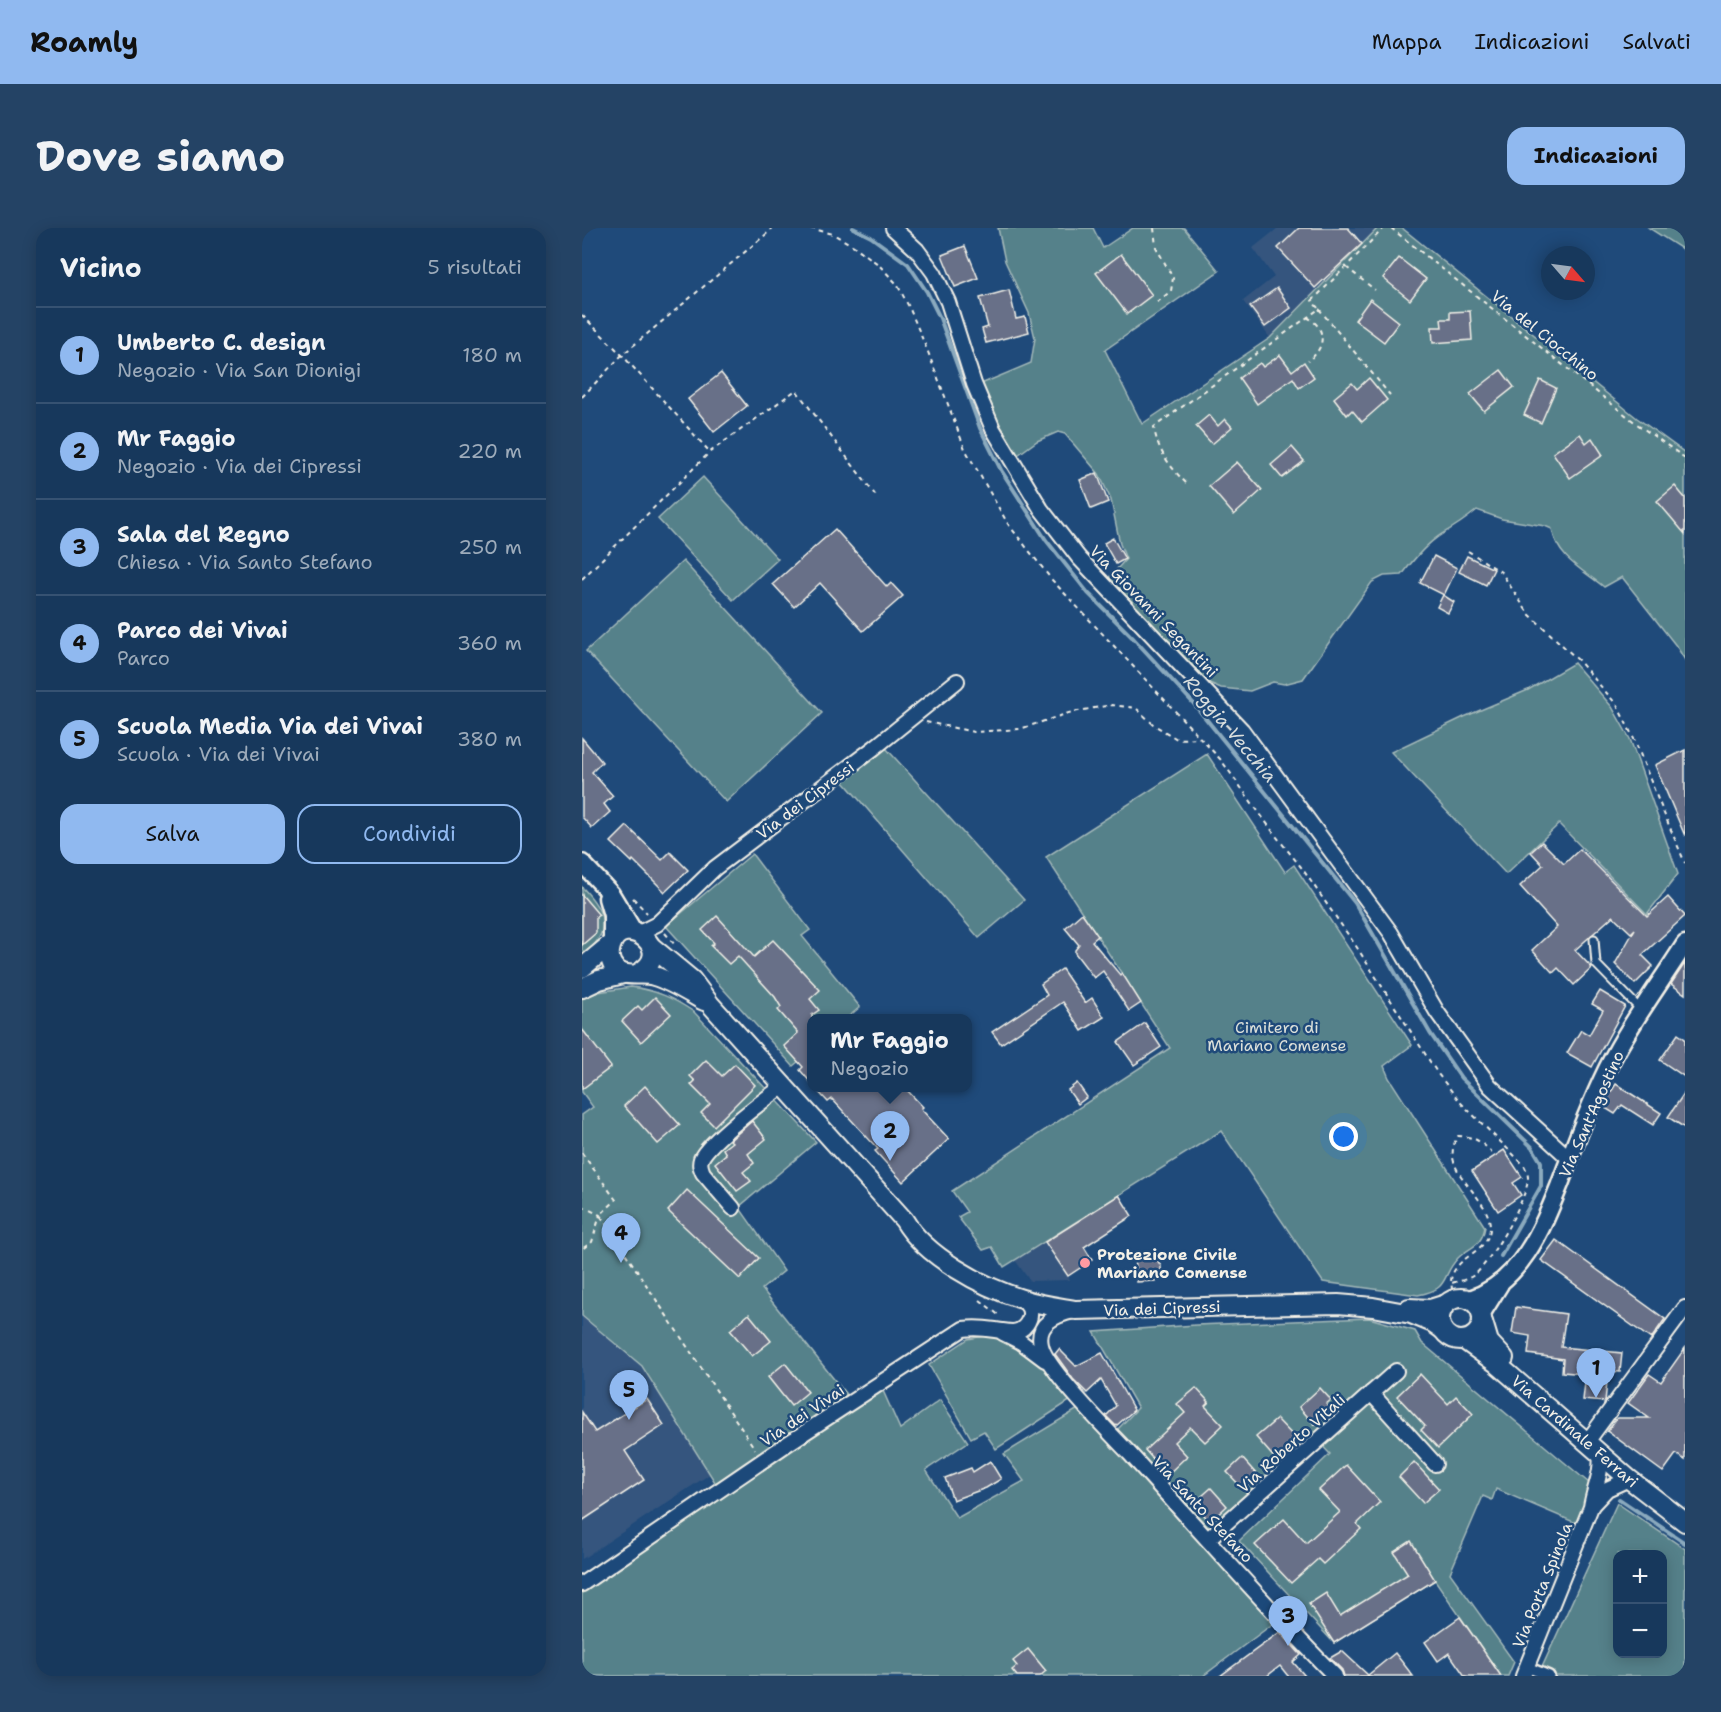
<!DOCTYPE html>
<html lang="it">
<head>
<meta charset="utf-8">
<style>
	body { margin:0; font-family:"Shantell Sans",sans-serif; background:#244365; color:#f1f3f6 }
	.controls { position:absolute; right:18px; bottom:18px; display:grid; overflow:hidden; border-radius:12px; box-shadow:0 3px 15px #0003 }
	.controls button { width:54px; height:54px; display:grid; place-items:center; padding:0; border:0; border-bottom:2px solid #365272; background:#17385c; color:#f1f3f6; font:30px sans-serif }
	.compass { position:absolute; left:959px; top:18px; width:54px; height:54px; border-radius:50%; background:#17385c; box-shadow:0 3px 15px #0003; rotate:118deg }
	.you { position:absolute; left:762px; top:909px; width:21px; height:21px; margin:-15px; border:4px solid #fff; border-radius:50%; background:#1a73e8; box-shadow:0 0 0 9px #1a73e833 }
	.badge { display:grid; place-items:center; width:39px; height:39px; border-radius:50%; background:#90b9f0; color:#111; font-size:20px; font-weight:700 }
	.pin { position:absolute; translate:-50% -50px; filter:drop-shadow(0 2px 3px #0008) }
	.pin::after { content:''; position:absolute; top:32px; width:21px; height:18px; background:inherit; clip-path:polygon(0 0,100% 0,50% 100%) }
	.popup { position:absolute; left:225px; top:786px; width:165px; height:78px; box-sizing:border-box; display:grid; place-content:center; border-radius:12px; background:#17385c; filter:drop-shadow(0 2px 4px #0005); font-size:20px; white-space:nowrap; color:#9eacbb }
	.popup b { font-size:22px; color:#f1f3f6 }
	.popup::after { content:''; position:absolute; left:50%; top:100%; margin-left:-12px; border:12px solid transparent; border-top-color:#17385c }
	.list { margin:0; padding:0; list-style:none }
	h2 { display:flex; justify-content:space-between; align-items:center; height:78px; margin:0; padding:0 24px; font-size:26px }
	h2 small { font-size:20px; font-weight:400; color:#9eacbb }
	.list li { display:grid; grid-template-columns:39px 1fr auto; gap:18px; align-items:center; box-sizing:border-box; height:96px; padding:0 24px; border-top:2px solid #365272 }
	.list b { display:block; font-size:22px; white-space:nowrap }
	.list p { margin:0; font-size:20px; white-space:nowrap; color:#9eacbb }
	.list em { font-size:20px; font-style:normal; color:#9eacbb }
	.actions { display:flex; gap:12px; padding:18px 24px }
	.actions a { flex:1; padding:14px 0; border:2px solid #90b9f0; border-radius:18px; text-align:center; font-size:21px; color:#90b9f0 }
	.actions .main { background:#90b9f0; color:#111 }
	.map { position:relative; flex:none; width:1103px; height:1448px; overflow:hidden; border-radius:18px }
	header { display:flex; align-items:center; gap:36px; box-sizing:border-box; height:84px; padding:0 30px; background:#90b9f0; color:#111 }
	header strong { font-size:28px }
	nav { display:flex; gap:33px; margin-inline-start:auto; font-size:21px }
	.intro { display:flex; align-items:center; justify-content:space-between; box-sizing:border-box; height:144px; padding:0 36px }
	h1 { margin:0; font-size:42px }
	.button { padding:15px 27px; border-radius:18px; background:#90b9f0; color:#111; font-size:21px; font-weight:700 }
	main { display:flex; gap:36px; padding:0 36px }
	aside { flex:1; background:#17385c; border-radius:18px; box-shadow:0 3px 15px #0003 }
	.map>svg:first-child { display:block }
</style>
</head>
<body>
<header>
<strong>Roamly</strong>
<nav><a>Mappa</a><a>Indicazioni</a><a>Salvati</a></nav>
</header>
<div class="intro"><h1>Dove siamo</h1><a class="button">Indicazioni</a></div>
<main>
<aside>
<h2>Vicino<small>5 risultati</small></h2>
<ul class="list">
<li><span class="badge">1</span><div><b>Umberto C. design</b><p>Negozio · Via San Dionigi</p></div><em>180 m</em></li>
<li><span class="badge">2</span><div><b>Mr Faggio</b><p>Negozio · Via dei Cipressi</p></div><em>220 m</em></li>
<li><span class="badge">3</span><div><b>Sala del Regno</b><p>Chiesa · Via Santo Stefano</p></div><em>250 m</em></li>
<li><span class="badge">4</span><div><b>Parco dei Vivai</b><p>Parco</p></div><em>360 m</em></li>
<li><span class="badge">5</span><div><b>Scuola Media Via dei Vivai</b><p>Scuola · Via dei Vivai</p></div><em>380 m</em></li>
</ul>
<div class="actions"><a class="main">Salva</a><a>Condividi</a></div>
</aside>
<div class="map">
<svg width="1103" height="1448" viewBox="0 0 1103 1448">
	<rect width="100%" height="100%" fill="#1f4a7a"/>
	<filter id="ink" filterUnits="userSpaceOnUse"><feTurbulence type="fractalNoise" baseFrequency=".0167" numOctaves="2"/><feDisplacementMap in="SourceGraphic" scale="12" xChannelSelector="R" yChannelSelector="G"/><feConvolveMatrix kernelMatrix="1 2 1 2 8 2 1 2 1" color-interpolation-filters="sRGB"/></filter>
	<g filter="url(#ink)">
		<g fill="#35557e">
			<path d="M696 0H796L688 110 661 73 692 49 671 20Z"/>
			<path d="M463 1014 486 1048 488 1052 448 1053 433 1032Z"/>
			<path d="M0 1088 59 1138 128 1246 0 1331Z"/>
		</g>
		<g fill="#55818a" stroke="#a4b9b9" stroke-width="1.5" fill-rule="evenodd">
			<path d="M416 0H511L521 20 551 0H602L637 43 523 122 560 196 688 110 796 0H820L1055 190 1103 225V432L1095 419 1040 349 1022 359C1001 342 975 330 970 301L963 298 920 291 895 282C883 292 874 298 860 306 844 316 831 332 820 347L802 348 790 354 721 451 702 456 691 454 668 463 639 460 625 454 616 447 573 399 525 352 544 331 538 316 529 272 517 246 483 206 476 204 455 213 433 229 416 196 399 156 449 135 453 110 447 85 423 33Z"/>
			<path d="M1067 0H1103V23Z"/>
			<path d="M121 249 196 331 151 372 76 291Z"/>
			<path d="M101 333 240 485 144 574 4 423Z"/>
			<path d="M992 435 1030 479 1048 511 1096 646 1065 686 977 596 924 646 809 524 882 489 946 462Z"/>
			<path d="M303 519 442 672 397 710 261 553Z"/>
			<path d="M625 526 703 644 712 637 830 817 802 838 807 850 903 999C899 1020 888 1018 876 1030 858 1049 869 1061 836 1067L741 1054 639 903 422 1039 410 1019 401 1022 376 989 385 984 370 963 588 820 464 629Z"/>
			<path d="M170 626 228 702 220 708 278 779 265 790H230V822L211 838 84 698Z"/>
			<path d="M0 659C23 683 32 705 0 727Z"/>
			<path d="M49 759C74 762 91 770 112 784L234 914 157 979 202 1043 180 1061 267 1170 298 1156 318 1201 358 1172 386 1214 344 1242 375 1290 442 1253 422 1226 496 1181 692 1395 621 1448H0V1354L138 1262 60 1138 0 1088V887L11 879 0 864V771L16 764Z"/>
			<path d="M787 1090 833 1103 840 1115 1007 1255 1001 1298 914 1261 910 1272 901 1268 868 1345 932 1434 926 1448H919L853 1352 752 1415 657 1313 748 1226 733 1210 630 1303 535 1202 556 1180 512 1104 614 1097Z"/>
			<path d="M412 1106 453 1128 489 1172 414 1221 402 1203 389 1210 347 1137 386 1111Z"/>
			<path d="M1035 1275 1103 1321V1448H956ZM1036 1326H1080V1426H1036Z"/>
		</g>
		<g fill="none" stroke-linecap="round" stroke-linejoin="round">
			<g stroke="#8baabe" stroke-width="4">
				<path d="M271 0 289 9 326 36 345 64 358 90 398 200 419 242 464 312 506 365 552 411 612 476 773 675 848 805 879 850 950 919 959 934V958L919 1028"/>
				<path d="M1037 1271 1103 1315"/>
			</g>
		</g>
		<g fill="#677088" stroke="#f4f1e8" stroke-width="1.5">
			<path d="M717 0H766L780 16 733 60 696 20Z"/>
			<path d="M383 18 396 50 373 59 360 27Z"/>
			<path d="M539 26 570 67 545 86 514 45Z"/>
			<path d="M817 30 844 51 828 72 801 50Z"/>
			<path d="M695 60 709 80 683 99 668 79Z"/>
			<path d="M427 62 434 91 443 89 447 104 404 115 400 101 406 99 398 70Z"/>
			<path d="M788 71 817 94 802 114 773 92Z"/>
			<path d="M888 83 890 112 851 115 850 99H860L859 91H868V84Z"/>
			<path d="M698 127 710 143 722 134 732 149 717 160 711 150 675 176 657 150 678 135 681 139Z"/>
			<path d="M919 142 932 159 902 183 888 166Z"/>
			<path d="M139 145 165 178 132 204 106 171Z"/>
			<path d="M787 150 805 172 780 194 770 182 765 187 752 170 770 155 775 161Z"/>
			<path d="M958 152 974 160 959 195 942 187Z"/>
			<path d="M627 187 636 198 643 191 650 199 630 216 614 198Z"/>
			<path d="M998 206 1004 215 1010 210 1021 227 988 250 971 225Z"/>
			<path d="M710 219 722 233 700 250 689 237Z"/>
			<path d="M655 234 680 262 652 287 627 258Z"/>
			<path d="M515 245 526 274 509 281 498 252Z"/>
			<path d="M1093 258 1103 270V306L1075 273Z"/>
			<path d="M253 301 305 359 309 355 321 368 281 403 238 355 212 379 191 356Z"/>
			<path d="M531 310 543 331 534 336 522 315Z"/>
			<path d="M852 328 875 340 862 367 838 355Z"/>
			<path d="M885 328 912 341 904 357 877 344Z"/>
			<path d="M861 367 872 374 866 385 855 379Z"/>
			<path d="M0 510 20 534 10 544 31 568 22 576 28 584 10 600 0 589Z"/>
			<path d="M1103 522V608L1073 537Z"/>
			<path d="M45 598 80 632 88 624 106 642 83 664 51 632 50 634 29 614Z"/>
			<path d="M960 614 982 636 998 621 1065 688 1086 669 1103 688 1060 727 1071 738 1053 756 1033 736 1053 701 1049 705 1031 688 993 722 1010 740 992 757 976 740 971 745 950 722 975 699 938 658 961 637 949 624Z"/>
			<path d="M0 667 17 687 14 689V705L0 717Z"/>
			<path d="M500 685 516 708 510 713 538 747 540 745 559 775 547 783 521 743 512 750 493 725V722L497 717 483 700Z"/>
			<path d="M135 688 172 729 191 712 238 762 228 771 237 782 230 787V856L218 842 221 839 202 818 216 805 196 782 199 779 193 769 156 728 147 736 129 718 132 715 120 702Z"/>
			<path d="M1103 735V766L1089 756Z"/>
			<path d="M480 741 503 775 510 770 522 789 500 803 481 774 419 816 410 804 465 767 459 756Z"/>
			<path d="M1018 763 1043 778 1010 839 985 825 999 802 1007 807 1021 782 1010 776Z"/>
			<path d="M73 769 89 786 59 814 40 793 56 778 60 782Z"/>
			<path d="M563 795 579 819 552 837 536 814Z"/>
			<path d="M0 801 29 839 0 861Z"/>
			<path d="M1096 806 1103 811V849L1078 832Z"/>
			<path d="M124 832 140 848 153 836 173 857 132 898 119 885 128 876 109 857 113 853 108 848Z"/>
			<path d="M495 855 505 869 496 876 486 862Z"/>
			<path d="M1034 856 1079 885 1071 897 1040 877 1033 886 1020 878Z"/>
			<path d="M63 858 98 897 76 916 42 878Z"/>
			<path d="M233 860H323L341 879 339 881 367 911 321 954 293 923 296 921 250 871 246 874Z"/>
			<path d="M1103 864V900L1086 889Z"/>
			<path d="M170 893 184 911 166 926 172 935 161 944 169 953 155 963 133 935 144 926 141 921 150 914 148 912Z"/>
			<path d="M922 922 940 949 931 955 939 967 916 983 890 943Z"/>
			<path d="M105 962 177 1030 158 1051 86 983Z"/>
			<path d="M537 967 550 988 502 1019 510 1032 486 1048 463 1014Z"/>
			<path d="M974 1012 1083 1091 1069 1111 959 1032Z"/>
			<path d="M572 1027 579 1038V1050L573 1051V1053L555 1054 553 1028Z"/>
			<path d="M934 1079 984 1086 979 1119 1040 1125 1038 1144 1026 1143 1023 1174 1001 1172 1004 1146 980 1144 981 1131 946 1126 948 1108 930 1105Z"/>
			<path d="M167 1086 189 1113 170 1128 148 1102Z"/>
			<path d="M1103 1120V1232L1094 1226 1081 1244 1025 1203 1035 1190H1067L1046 1175 1067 1146 1079 1154Z"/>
			<path d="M477 1121 494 1138 520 1125 552 1182 534 1198 524 1188 534 1178 519 1152 505 1165 491 1151 473 1126Z"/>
			<path d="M203 1135 226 1164 209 1178 186 1149Z"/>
			<path d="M838 1146 866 1176 874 1168 891 1186 856 1220 839 1202 843 1198 815 1168Z"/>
			<path d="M614 1160 627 1174 623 1178 641 1197 623 1214 608 1199 592 1214 605 1228 585 1247 563 1222 603 1185 595 1176Z"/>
			<path d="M738 1160 749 1172 744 1176 749 1181 733 1197 717 1179Z"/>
			<path d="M65 1171 82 1197 43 1223 62 1252 0 1293V1184L13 1204Z"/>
			<path d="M695 1191 717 1214 695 1233 674 1209Z"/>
			<path d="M660 1230 676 1248 662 1262 645 1244Z"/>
			<path d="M408 1233 419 1251 404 1260 371 1272 363 1250 389 1240 391 1244Z"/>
			<path d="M832 1234 857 1261 841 1275 817 1249Z"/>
			<path d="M764 1237 798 1274 775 1296 779 1301 741 1336 736 1331 709 1355 673 1317 702 1291 724 1315 758 1284 737 1262Z"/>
			<path d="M629 1260 645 1278 628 1294 612 1275Z"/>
			<path d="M829 1313 853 1352 752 1415 727 1376 744 1365 758 1388 826 1346 812 1324Z"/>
			<path d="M878 1389 919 1448H883L867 1425 856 1433 843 1414Z"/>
			<path d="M698 1404 719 1427 711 1434 723 1448H706L698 1438 685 1448H638Z"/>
			<path d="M446 1421 464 1443 458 1448H435L430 1442 435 1438 431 1433Z"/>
			<path d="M760 1423 786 1447 813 1425 831 1448H762L760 1442 748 1430Z"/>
		</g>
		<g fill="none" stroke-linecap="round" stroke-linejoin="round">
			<g stroke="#f4f1e8" stroke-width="11">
				<path id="service" d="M1012 711 1014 736 1058 781"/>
			</g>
			<g stroke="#f4f1e8" stroke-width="14">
				<path id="pedestrian" d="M945 1439 967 1448"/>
			</g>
			<g stroke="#f4f1e8" stroke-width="18">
				<g id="minor">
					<path d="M311 0 335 22 352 45 366 74 392 156 411 201 459 281 497 330 660 502 809 705 855 784 908 858 988 931"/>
					<path d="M52 704 61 703 75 696 133 640 292 520 375 453"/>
					<path d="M151 980 121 945C119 940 117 937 119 931 126 914 185 869 202 858"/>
					<path d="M492 1083C474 1087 454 1095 459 1117 463 1140 529 1206 548 1226 616 1300 682 1377 753 1448"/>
					<path d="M421 1105 439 1114 463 1132"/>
					<path d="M789 1165 853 1236"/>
					<path d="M1010 1207 1103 1080"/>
					<path d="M1010 1277 1025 1261 1047 1251"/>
					<path d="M626 1311 814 1143"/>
					<path d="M0 1356 205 1216 381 1101C402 1098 412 1103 430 1104 442 1104 451 1091 447 1080 445 1077 443 1074 441 1072"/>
					<path d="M941 1448 1009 1279C1012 1260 1021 1244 1018 1225"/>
				</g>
			</g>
			<g stroke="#f4f1e8" stroke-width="21">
				<g id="tertiary">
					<path d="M0 635 29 666 52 704"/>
					<path d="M25 670 30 687V715"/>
					<path d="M888 1071C939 1054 960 1001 978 956 992 918 1007 878 1025 841 1047 797 1077 757 1103 716"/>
					<path d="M900 1085 918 1056"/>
				</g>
			</g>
			<g stroke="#f4f1e8" stroke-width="22">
				<g id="secondary">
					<path d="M70 719 110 752 128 776 322 992C343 1028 400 1059 440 1071 458 1077 476 1079 494 1082L756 1076 791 1079 829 1086 851 1095 861 1102"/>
					<path d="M0 740 30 715"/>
					<path d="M55 746C98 723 40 682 29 718 27 725 27 730 30 736 40 753 58 743 72 748 89 753 106 764 122 773"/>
					<path d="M0 760 17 752 41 746"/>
					<circle cx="879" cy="1091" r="21"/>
					<path d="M827 1080 848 1081 864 1076"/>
					<path d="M901 1094 907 1114 922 1130"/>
					<path d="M882 1112 914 1135 1047 1251 1103 1294"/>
				</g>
			</g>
			<g stroke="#f4f1e8" stroke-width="2" stroke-dasharray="4.5 4.5" stroke-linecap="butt">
				<path d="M228 0 251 6 272 18 296 36 315 56 327 79 346 124 383 221 426 296 470 352 639 532 694 608 719 639 774 718 856 846 879 875 942 937C944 941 946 946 946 950 947 968 906 1038 892 1047 885 1052 877 1053 870 1055"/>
				<path d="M572 0 574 19 591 50 589 63 574 75"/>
				<path d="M809 0 1055 196 1103 230"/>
				<path d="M764 39 793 62"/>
				<path d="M737 81 808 167"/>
				<path d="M0 87 40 127 127 223"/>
				<path d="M725 89C745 100 744 120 726 133"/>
				<path d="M0 169 40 127 188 3 189 0"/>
				<path d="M604 255C588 239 575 222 572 199L737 81 730 73 802 0"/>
				<path d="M886 323 919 344 946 385 996 432 1035 477 1053 513 1075 569 1103 635"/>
				<path d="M0 351 128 224 214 162 294 268"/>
				<path d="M344 494 392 504 438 501 490 484 530 477 554 480 572 497 595 511 617 510"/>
				<path d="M51 670 65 685"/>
				<path d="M83 705 93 717"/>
				<path d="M0 925 34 972 18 987 173 1221"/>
				<path d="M0 978 18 987 10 1014 0 1021"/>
				<path d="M870 1062C870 1058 868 1052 870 1048 876 1027 909 1023 908 998 907 966 854 943 876 908 892 908 900 914 910 925"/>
				<path d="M398 1072 419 1089"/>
			</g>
			<use href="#service" stroke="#1f4a7a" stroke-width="7"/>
			<use href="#pedestrian" stroke="#1f4a7a" stroke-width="9"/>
			<use href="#minor" stroke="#1f4a7a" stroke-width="14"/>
			<use href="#tertiary" stroke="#1f4a7a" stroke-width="16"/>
			<use href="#secondary" stroke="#1f4a7a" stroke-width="18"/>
		</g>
	</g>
	<circle fill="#ff9aa2" stroke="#1f4a7a" stroke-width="2" cx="503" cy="1035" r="6"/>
	<g text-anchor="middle" stroke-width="5" stroke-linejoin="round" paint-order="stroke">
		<g font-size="16" fill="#f4f1e8" stroke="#1f4a7a">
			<text transform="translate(963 107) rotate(39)" y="6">Via del Ciocchino</text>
			<text transform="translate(572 383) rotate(46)" y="6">Via Giovanni Segantini</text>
			<text transform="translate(223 572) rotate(-37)" y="6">Via dei Cipressi</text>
			<text transform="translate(1009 886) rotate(-66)" y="6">Via Sant'Agostino</text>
			<text transform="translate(580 1080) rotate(-2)" y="6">Via dei Cipressi</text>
			<text transform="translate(220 1187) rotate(-34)" y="6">Via dei Vivai</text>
			<text transform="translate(993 1203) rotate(41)" y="6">Via Cardinale Ferrari</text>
			<text transform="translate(709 1215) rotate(-42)" y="6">Via Roberto Vitali</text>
			<text transform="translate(621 1281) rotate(47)" y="6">Via Santo Stefano</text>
			<text transform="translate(960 1357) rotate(-68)" y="6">Via Porta Spinola</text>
		</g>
		<g font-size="16" fill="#dce0da" stroke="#1f4a7a">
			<text x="695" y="805">Cimitero di<tspan x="695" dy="18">Mariano Comense</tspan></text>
		</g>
		<g font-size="16" font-weight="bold" fill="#f4f1e8" stroke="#1f4a7a" text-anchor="start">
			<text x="515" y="1032">Protezione Civile<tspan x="515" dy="18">Mariano Comense</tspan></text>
		</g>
		<g font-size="18" font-style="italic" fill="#dadfde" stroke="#1f4a7a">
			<text transform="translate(648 501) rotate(50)" y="6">Roggia Vecchia</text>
		</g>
	</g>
</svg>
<div class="controls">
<button>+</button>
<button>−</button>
</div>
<svg class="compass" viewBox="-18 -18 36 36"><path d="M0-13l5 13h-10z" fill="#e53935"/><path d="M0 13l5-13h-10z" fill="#9eacbb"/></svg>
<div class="you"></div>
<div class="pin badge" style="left:1014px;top:1170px">1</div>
<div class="pin badge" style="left:308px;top:933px">2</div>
<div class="popup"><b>Mr Faggio</b>Negozio</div>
<div class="pin badge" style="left:706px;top:1418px">3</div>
<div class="pin badge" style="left:39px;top:1035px">4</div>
<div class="pin badge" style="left:47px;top:1192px">5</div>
</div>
</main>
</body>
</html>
